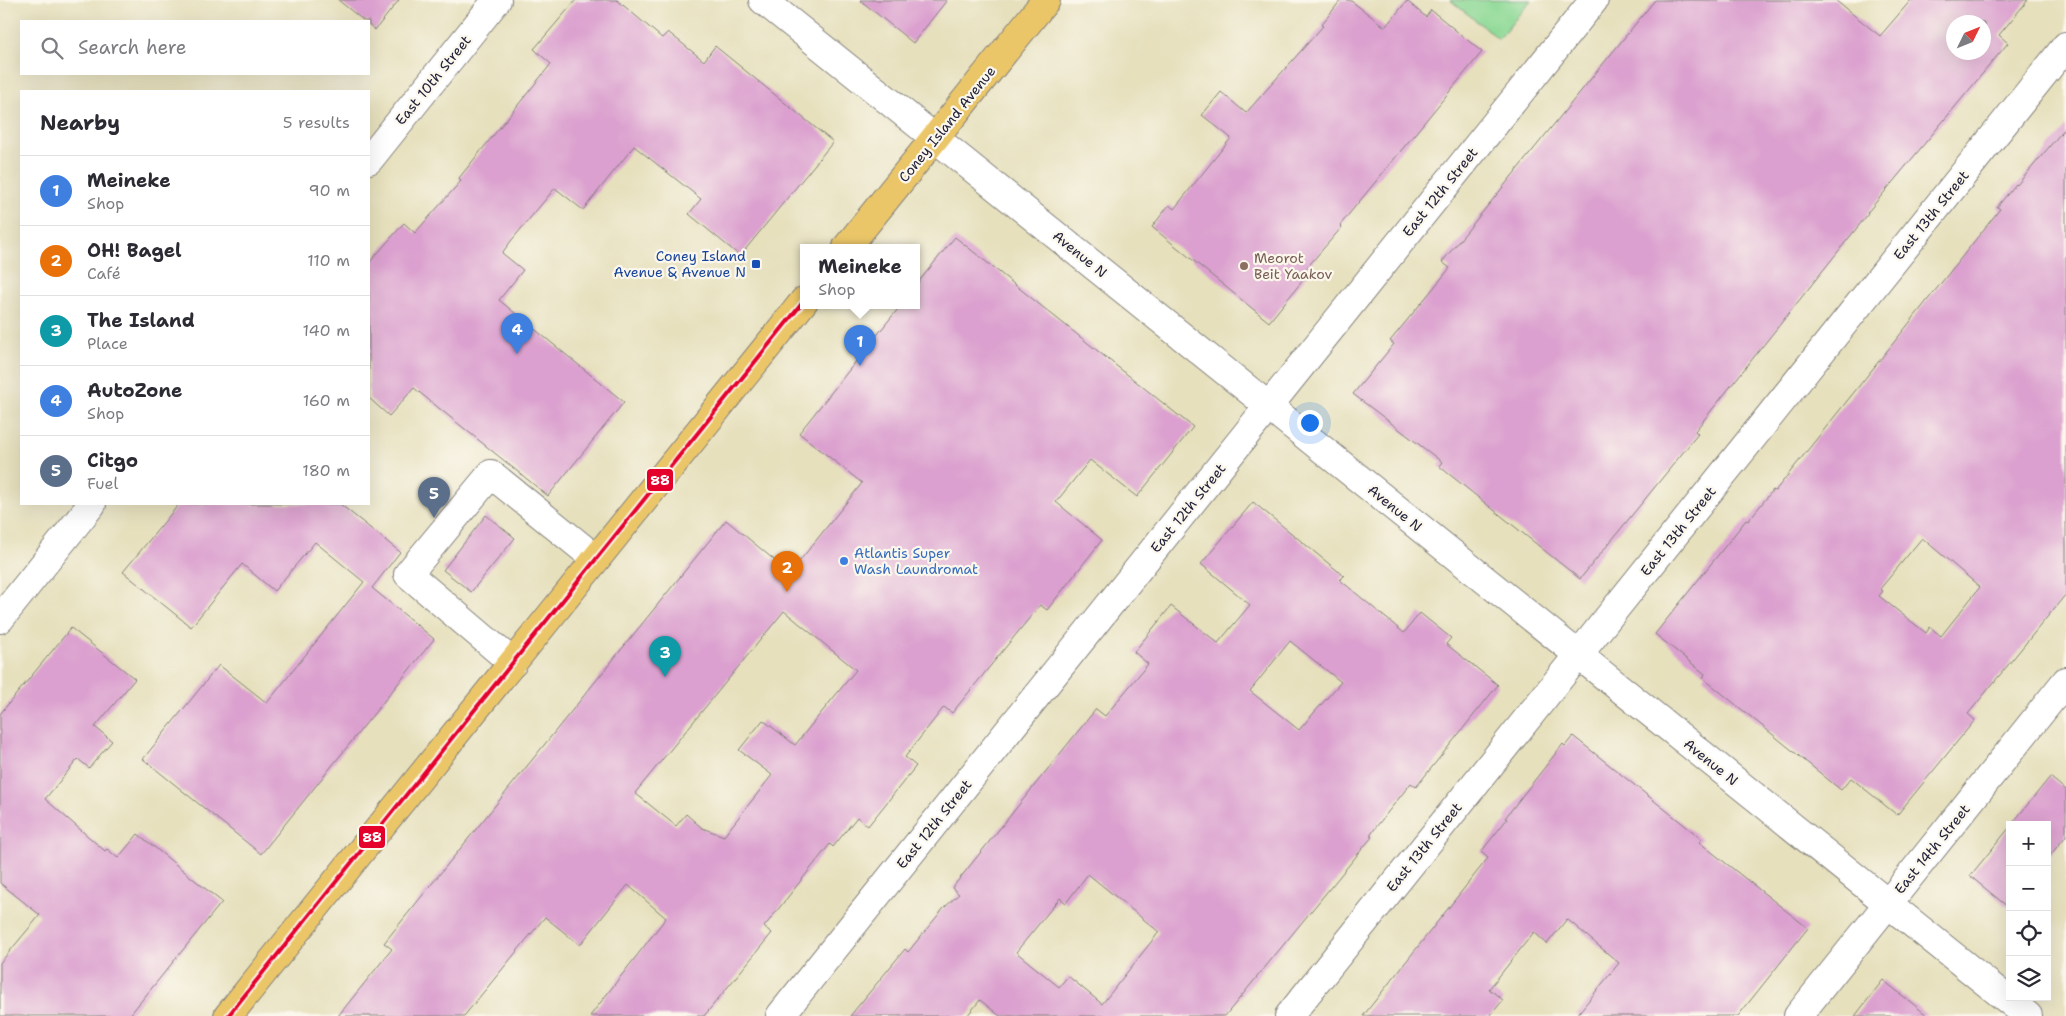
<!DOCTYPE html>
<html lang="en">
<head>
<meta charset="utf-8">
<style>
	body { margin:0; font-family:"Shantell Sans",sans-serif; background:#f2f2f3; color:#2b2b33 }
	.controls { position:absolute; right:15px; bottom:15px; display:grid; overflow:hidden; border-radius:0px; box-shadow:0 5px 20px #0002 }
	.controls button { width:45px; height:45px; display:grid; place-items:center; padding:0; border:0; border-bottom:1px solid #e1e1e2; background:#fff; color:#2b2b33; font:25px sans-serif }
	.compass { position:absolute; left:1946px; top:15px; width:45px; height:45px; border-radius:50%; background:#fff; box-shadow:0 5px 20px #0002; rotate:47deg }
	.you { position:absolute; left:1309px; top:422px; width:18px; height:18px; margin:-12px; border:4px solid #fff; border-radius:50%; background:#1a73e8; box-shadow:0 0 0 8px #1a73e833 }
	.badge { display:grid; place-items:center; width:32px; height:32px; border-radius:50%; background:#7c3aed; color:#fff; font-size:16px; font-weight:700 }
	.pin { position:absolute; translate:-50% -41px; filter:drop-shadow(0 1px 2px #0008) }
	.pin::after { content:''; position:absolute; top:26px; width:18px; height:15px; background:inherit; clip-path:polygon(0 0,100% 0,50% 100%) }
	.popup { position:absolute; left:800px; top:244px; width:120px; height:65px; box-sizing:border-box; display:grid; place-content:center; border-radius:0px; background:#fff; filter:drop-shadow(0 1px 4px #0005); font-size:16px; white-space:nowrap; color:#7c7c81 }
	.popup b { font-size:19px; color:#2b2b33 }
	.popup::after { content:''; position:absolute; left:50%; top:100%; margin-left:-10px; border:10px solid transparent; border-top-color:#fff }
	.list { margin:0; padding:0; list-style:none }
	h2 { display:flex; justify-content:space-between; align-items:center; height:65px; margin:0; padding:0 20px; font-size:21px }
	h2 small { font-size:16px; font-weight:400; color:#7c7c81 }
	.list li { display:grid; grid-template-columns:32px 1fr auto; gap:15px; align-items:center; box-sizing:border-box; height:70px; padding:0 20px; border-top:1px solid #e1e1e2 }
	.list b { display:block; font-size:19px; white-space:nowrap }
	.list p { margin:0; font-size:16px; white-space:nowrap; color:#7c7c81 }
	.list em { font-size:16px; font-style:normal; color:#7c7c81 }
	.icon { flex:none; width:28px; height:28px; fill:none; stroke:currentColor; stroke-width:2; stroke-linecap:round; stroke-linejoin:round }
	.map { position:relative; flex:none; width:2066px; height:1016px; overflow:hidden }
	.search { position:absolute; background:#fff; box-shadow:0 5px 20px #0002; left:20px; top:20px; width:350px; height:55px; display:flex; align-items:center; gap:12px; box-sizing:border-box; padding:0 18px; border-radius:0px; color:#7c7c81; font-size:19px }
	.panel { position:absolute; background:#fff; box-shadow:0 5px 20px #0002; left:20px; top:90px; width:350px; height:415px; border-radius:0px }
	.map>svg:first-child { display:block }
</style>
</head>
<body>
<div class="map">
<svg width="2066" height="1016" viewBox="0 0 2066 1016">
	<rect width="100%" height="100%" fill="#fbf7ec"/>
	<filter id="ink" filterUnits="userSpaceOnUse"><feTurbulence type="fractalNoise" baseFrequency=".02" numOctaves="2"/><feDisplacementMap in="SourceGraphic" scale="10" xChannelSelector="R" yChannelSelector="G"/><feConvolveMatrix kernelMatrix="1 2 1 2 8 2 1 2 1" color-interpolation-filters="sRGB"/></filter>
	<filter id="wash" filterUnits="userSpaceOnUse"><feTurbulence type="fractalNoise" baseFrequency=".0096" numOctaves="4" result="noise"/><feDisplacementMap in="SourceGraphic" scale="20" xChannelSelector="R" yChannelSelector="G"/><feGaussianBlur stdDeviation="1.12" result="paint"/><feColorMatrix in="noise" values="0 0 0 0 0 0 0 0 0 0 0 0 0 0 0 0 0 1.4 0 .05"/><feComposite in="paint" operator="in"/></filter>
	<g filter="url(#wash)">
		<rect width="100%" height="100%" fill="#e6e0bd"/>
		<path fill="#8ed996" stroke="#587e68" d="M1450 0H1531L1499 39Z"/>
		<g id="blocks">
			<g fill="#dba0cf" fill-rule="evenodd">
				<path d="M338 0H399L375 30 369 25V21H364Z"/>
				<path d="M576 0H617L662 38 668 32 704 61 715 46 833 142 740 256 689 214 701 199 634 146 583 210 555 188 511 241 502 253 523 270 499 300 624 402 548 496 414 388 389 416 369 398V263L404 223 415 233 461 181 459 178 551 64 534 49Z"/>
				<path d="M860 0H947L913 43Z"/>
				<path d="M1341 0H1350L1385 27 1407 1 1426 17 1431 10 1482 52 1340 225 1342 227 1304 271 1308 274 1269 322 1152 227 1169 205 1174 209 1231 138 1202 115 1221 92 1246 113 1323 26 1321 25Z"/>
				<path d="M1655 0H1835L1880 36 1911 0H2028L1999 35 2008 43 1867 213 1868 214 1695 431 1698 434 1580 579 1439 466 1442 462 1353 394 1394 344 1390 341 1450 268 1442 262ZM1954 22H1984V52H1954Z"/>
				<path d="M2066 127V594L1968 714 1975 720 1897 815 1851 778 1841 790 1703 678 1705 674 1655 634 1746 520 1748 521 1773 490 1775 491 1895 341 2000 209 1997 207 2016 184 2017 185ZM1922 538 1980 587 1941 636 1930 627 1926 633 1879 596 1883 591 1880 589Z"/>
				<path d="M955 237 1193 427 1137 497 1090 460 1056 502 1102 540 1047 610 1040 605 952 713 944 707 905 757 916 766 868 826 857 817 833 847 830 844 764 927 772 933 704 1016H590L666 918 628 885 580 945 545 917 464 1016H338L392 949 384 943 726 520 790 573 862 483 799 433 901 305H916V285ZM784 611 856 670 795 745 763 720 739 750 772 775 724 836 702 828 686 814 676 826 635 793Z"/>
				<path d="M1253 502 1344 576 1340 580 1404 633 1420 613 1451 638 1446 644 1498 685 1416 787 1411 783 1376 827 1370 836 1372 837 1225 1016H1000L980 1000 967 1016H850L905 949 908 952 943 909 959 894 952 888 1096 709 1105 716 1148 664 1134 652 1171 606 1218 643 1250 605 1201 564ZM1290 641 1341 682 1299 730 1250 691ZM1088 874 1159 932 1102 1004 1068 976 1059 987 1016 952 1060 898 1066 903Z"/>
				<path d="M179 504H340L400 552 372 588 434 639 261 854 143 759 219 665 267 703 364 582 315 542 274 591 242 564 191 627 123 572Z"/>
				<path d="M486 515 515 538 471 592 443 570Z"/>
				<path d="M71 628 135 679 95 727 112 741 89 768 78 759 45 799 105 851 107 849 118 858 138 834 222 902 129 1016H0V963L40 915 0 883V714Z"/>
				<path d="M1573 736 1702 839 1699 842 1808 928 1738 1016H1576L1619 963 1567 919 1547 944 1534 932 1489 989 1503 1000 1490 1016H1363L1488 858 1481 852 1507 819 1505 818 1563 744 1565 746Z"/>
				<path d="M2050 777 2066 790V836L2047 859V825H2011Z"/>
				<path d="M2010 827V905L2008 907 1970 876Z"/>
				<path d="M1883 980 1928 1016H1855Z"/>
			</g>
		</g>
	</g>
	<g filter="url(#ink)">
		<use href="#blocks" fill-opacity="0" stroke="#84817c" stroke-width="1"/>
		<g fill="none" stroke-linecap="round" stroke-linejoin="round">
			<g stroke="#84817c" stroke-width="30">
				<g id="minor">
					<path d="M763 0 2028 1016"/>
					<path d="M369 160 497 0"/>
					<path d="M0 619 92 504"/>
					<path d="M513 663 408 574 491 474 596 559"/>
					<path d="M780 1016 1594 0"/>
					<path d="M1289 1016 2066 46"/>
					<path d="M1798 1016 2066 681"/>
				</g>
			</g>
			<g stroke="#84817c" stroke-width="30">
				<g id="major">
					<path d="M847 247 1046 0"/>
					<path d="M228 1016 804 301"/>
				</g>
			</g>
			<use href="#minor" stroke="#fff" stroke-width="28"/>
			<use href="#major" stroke="#ebc669" stroke-width="28"/>
			<g stroke="#fbf7ec" stroke-width="8">
				<path id="bus-1" d="M228 1016 804 301"/>
			</g>
			<use href="#bus-1" stroke="#e4002b" stroke-width="4"/>
		</g>
	</g>
	<rect fill="#1a4fb4" stroke="#fbf7ec" stroke-width="2" x="751" y="259" width="10" height="10" rx="2.5"/>
	<circle fill="#8d6e63" stroke="#fbf7ec" stroke-width="2" cx="1244" cy="266" r="5"/>
	<circle fill="#3f7fe0" stroke="#fbf7ec" stroke-width="2" cx="844" cy="561" r="5"/>
	<g text-anchor="middle" stroke-width="4.5" stroke-linejoin="round" paint-order="stroke">
		<g font-size="14" fill="#22223b" stroke="#fbf7ec">
			<text transform="translate(433 80) rotate(-51)" y="5">East 10th Street</text>
			<text transform="translate(947 124) rotate(-51)" y="5">Coney Island Avenue</text>
			<text transform="translate(1440 192) rotate(-51)" y="5">East 12th Street</text>
			<text transform="translate(1931 215) rotate(-51)" y="5">East 13th Street</text>
			<text transform="translate(1080 254) rotate(39)" y="5">Avenue N</text>
			<text transform="translate(1188 508) rotate(-51)" y="5">East 12th Street</text>
			<text transform="translate(1395 508) rotate(39)" y="5">Avenue N</text>
			<text transform="translate(1678 531) rotate(-51)" y="5">East 13th Street</text>
			<text transform="translate(1711 762) rotate(39)" y="5">Avenue N</text>
			<text transform="translate(934 824) rotate(-51)" y="5">East 12th Street</text>
			<text transform="translate(1424 847) rotate(-51)" y="5">East 13th Street</text>
			<text transform="translate(1932 849) rotate(-51)" y="5">East 14th Street</text>
		</g>
		<g font-size="14" fill="#164399" stroke="#fbf7ec" text-anchor="end">
			<text x="746" y="261">Coney Island<tspan x="746" dy="16">Avenue &amp; Avenue N</tspan></text>
		</g>
		<g font-size="14" fill="#785e54" stroke="#fbf7ec" text-anchor="start">
			<text x="1254" y="263">Meorot<tspan x="1254" dy="16">Beit Yaakov</tspan></text>
		</g>
		<g font-size="14" fill="#366cbe" stroke="#fbf7ec" text-anchor="start">
			<text x="854" y="558">Atlantis Super<tspan x="854" dy="16">Wash Laundromat</tspan></text>
		</g>
	</g>
	<g stroke="#fbf7ec" stroke-width="2">
		<rect x="646" y="468" width="28" height="24" rx="5" fill="#e4002b"/>
		<rect x="358" y="825" width="28" height="24" rx="5" fill="#e4002b"/>
	</g>
	<g font-size="14" text-anchor="middle" font-weight="bold" fill="#fff">
		<text x="660" y="485">88</text>
		<text x="372" y="842">88</text>
	</g>
</svg>
<div class="controls">
<button>+</button>
<button>−</button>
<button><svg class="icon" aria-label="locate" viewBox="0 0 24 24"><circle cx="12" cy="12" r="6"/><path d="M12 2v4M12 18v4M2 12h4M18 12h4"/></svg></button>
<button><svg class="icon" aria-label="layers" viewBox="0 0 24 24"><path d="M12 4l9 5-9 5-9-5zM3 14l9 5 9-5"/></svg></button>
</div>
<svg class="compass" viewBox="-18 -18 36 36"><path d="M0-13l5 13h-10z" fill="#e53935"/><path d="M0 13l5-13h-10z" fill="#7c7c81"/></svg>
<div class="you"></div>
<div class="pin badge" style="left:860px;top:366px;background:#3f7fe0">1</div>
<div class="popup"><b>Meineke</b>Shop</div>
<div class="pin badge" style="left:787px;top:592px;background:#e8710a">2</div>
<div class="pin badge" style="left:665px;top:677px;background:#0f9aa8">3</div>
<div class="pin badge" style="left:517px;top:354px;background:#3f7fe0">4</div>
<div class="pin badge" style="left:434px;top:518px;background:#5c6f8a">5</div>
<div class="search"><svg class="icon" aria-label="search" viewBox="0 0 24 24"><circle cx="10" cy="10" r="6"/><path d="M15 15l6 6"/></svg>Search here</div>
<section class="panel">
<h2>Nearby<small>5 results</small></h2>
<ul class="list">
<li><span class="badge" style="background:#3f7fe0">1</span><div><b>Meineke</b><p>Shop</p></div><em>90 m</em></li>
<li><span class="badge" style="background:#e8710a">2</span><div><b>OH! Bagel</b><p>Café</p></div><em>110 m</em></li>
<li><span class="badge" style="background:#0f9aa8">3</span><div><b>The Island</b><p>Place</p></div><em>140 m</em></li>
<li><span class="badge" style="background:#3f7fe0">4</span><div><b>AutoZone</b><p>Shop</p></div><em>160 m</em></li>
<li><span class="badge" style="background:#5c6f8a">5</span><div><b>Citgo</b><p>Fuel</p></div><em>180 m</em></li>
</ul>
</section>
</div>
</body>
</html>
